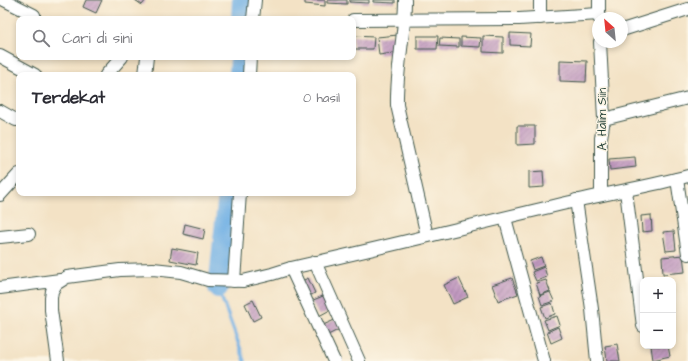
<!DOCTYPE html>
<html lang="id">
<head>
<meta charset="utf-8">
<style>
	body { margin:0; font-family:"Architects Daughter",sans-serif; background:#f2f2f3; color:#2b2b33 }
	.controls { position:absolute; right:12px; bottom:12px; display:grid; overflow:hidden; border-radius:8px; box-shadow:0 2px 6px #0003 }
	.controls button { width:36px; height:36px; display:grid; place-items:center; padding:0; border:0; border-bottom:1px solid #e1e1e2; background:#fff; color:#2b2b33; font:20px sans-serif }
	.compass { position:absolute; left:592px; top:12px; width:36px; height:36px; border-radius:50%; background:#fff; box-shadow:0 2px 6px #0003; rotate:333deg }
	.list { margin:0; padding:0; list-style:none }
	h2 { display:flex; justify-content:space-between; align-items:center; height:52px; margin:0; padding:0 16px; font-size:17px }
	h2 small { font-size:13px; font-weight:400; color:#7c7c81 }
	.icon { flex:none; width:22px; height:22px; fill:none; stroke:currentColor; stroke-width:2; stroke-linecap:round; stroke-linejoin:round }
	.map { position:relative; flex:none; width:688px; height:361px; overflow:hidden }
	.search { position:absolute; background:#fff; box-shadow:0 2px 6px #0003; left:16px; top:16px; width:340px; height:44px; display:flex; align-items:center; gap:10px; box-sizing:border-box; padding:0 14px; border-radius:8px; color:#7c7c81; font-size:15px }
	.panel { position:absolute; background:#fff; box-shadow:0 2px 6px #0003; left:16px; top:72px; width:340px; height:124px; border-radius:8px }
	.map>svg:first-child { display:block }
</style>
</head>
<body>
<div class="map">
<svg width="688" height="361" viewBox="0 0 688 361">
	<defs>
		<pattern id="building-hatch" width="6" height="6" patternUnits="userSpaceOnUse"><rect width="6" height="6" fill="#c199c0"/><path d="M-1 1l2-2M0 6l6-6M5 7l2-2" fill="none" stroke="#9c7e9d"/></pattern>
	</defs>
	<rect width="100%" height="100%" fill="#fcf5e5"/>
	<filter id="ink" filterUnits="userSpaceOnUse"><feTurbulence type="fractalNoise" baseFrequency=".025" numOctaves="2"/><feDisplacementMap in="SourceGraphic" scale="8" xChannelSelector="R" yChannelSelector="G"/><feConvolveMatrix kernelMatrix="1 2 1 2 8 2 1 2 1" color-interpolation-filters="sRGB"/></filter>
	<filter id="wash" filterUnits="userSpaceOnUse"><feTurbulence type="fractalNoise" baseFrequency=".012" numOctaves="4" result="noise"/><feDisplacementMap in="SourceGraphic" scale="16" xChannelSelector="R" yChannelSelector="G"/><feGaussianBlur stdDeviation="0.9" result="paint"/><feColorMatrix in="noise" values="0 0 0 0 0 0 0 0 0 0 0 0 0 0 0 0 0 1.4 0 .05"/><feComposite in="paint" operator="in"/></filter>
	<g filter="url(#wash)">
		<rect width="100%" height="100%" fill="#f3e2c5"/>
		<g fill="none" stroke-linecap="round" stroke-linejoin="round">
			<path stroke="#72b1e5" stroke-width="3.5" d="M218 288 245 361"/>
			<g stroke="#72b1e5" stroke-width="20">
				<path d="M241 19 242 0"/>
				<path d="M239 75 240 57"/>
				<path d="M218 288 228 193"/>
			</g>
		</g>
		<g id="blocks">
			<g fill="url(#building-hatch)">
				<path d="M86 0H102L96 13 83 7Z"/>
				<path d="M135 0H146L142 5Z"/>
				<path d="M305 0H325V6L305 4Z"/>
				<path d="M327 0H347V4L327 3Z"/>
				<path d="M350 0H369V3L349 2Z"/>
				<path d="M373 0H395V3L373 2Z"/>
				<path d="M510 33 531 34 530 46 510 45Z"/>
				<path d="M398 35 400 52 379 55 377 37Z"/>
				<path d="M353 36 374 37 373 49H353Z"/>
				<path d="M417 36H438L437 49H417Z"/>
				<path d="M483 36 503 37V53L483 52Z"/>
				<path d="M461 37 481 38 480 47 461 46Z"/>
				<path d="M440 38 459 39V47L439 46Z"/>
				<path d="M560 60 587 61 586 82 560 81Z"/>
				<path d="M517 126H535V144L517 145Z"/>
				<path d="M635 157 636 167 610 170 609 159Z"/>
				<path d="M543 171 544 187 529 188V172Z"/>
				<path d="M651 215 652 231 642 232 641 216Z"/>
				<path d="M185 224 205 229 203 239 183 234Z"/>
				<path d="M674 231 676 250 666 251 663 232Z"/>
				<path d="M172 248 198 253 196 265 170 260Z"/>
				<path d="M683 255 685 272 663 274 662 257Z"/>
				<path d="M541 257 544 266 533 270 530 261Z"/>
				<path d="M544 267 547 277 536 281 532 272Z"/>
				<path d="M308 278 315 293 307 297 300 282Z"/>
				<path d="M459 278 468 297 453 304 444 285Z"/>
				<path d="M512 278 518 294 498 301 492 285Z"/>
				<path d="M546 280 550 291 540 295 536 283Z"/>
				<path d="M550 292 554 301 542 305 539 296Z"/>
				<path d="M323 296 330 310 319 316 311 301Z"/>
				<path d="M253 300 261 317 253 321 245 304Z"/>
				<path d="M552 303 555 314 545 318 541 307Z"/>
				<path d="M557 316 560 325 548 330 544 320Z"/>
				<path d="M339 318 344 327 326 336 321 326Z"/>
				<path d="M558 327 562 338 551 343 547 332Z"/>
				<path d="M617 344 620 361H607L605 346Z"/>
				<path d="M651 346H668L670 356 653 360Z"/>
			</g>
		</g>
	</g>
	<g filter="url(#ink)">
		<use href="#blocks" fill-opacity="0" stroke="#3f564a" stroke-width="1"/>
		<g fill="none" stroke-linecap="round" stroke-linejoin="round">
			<g stroke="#3f564a" stroke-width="14">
				<g id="street">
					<path d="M4 0 34 15"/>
					<path d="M405 0C405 35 396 70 397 105L427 236"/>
					<path d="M540 0V18"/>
					<path d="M599 18V0"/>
					<path d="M253 19 255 0"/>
					<path d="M353 20 519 19 599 14"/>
					<path d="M622 30 688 9"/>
					<path d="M600 42 604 119 601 138V195"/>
					<path d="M0 56 35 75"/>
					<path d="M106 75 122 57"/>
					<path d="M145 75 147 57"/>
					<path d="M249 75 250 57"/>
					<path d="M0 111 16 120"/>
					<path d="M604 119 688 98"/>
					<path d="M677 179 688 254"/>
					<path d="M626 191 643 326"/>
					<path d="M0 195 19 174"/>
					<path d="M576 200 592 309 597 361"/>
					<path d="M505 218 544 361"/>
					<path d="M0 237 29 234"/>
					<path d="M315 262 359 361"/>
					<path d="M291 268 334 361"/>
					<path d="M234 281 240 193"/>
					<path d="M0 288 60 280"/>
					<path d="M58 361 51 310V298L52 291 56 284 67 277 120 270 153 269 181 272 208 280 243 281 272 274 291 268C386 247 480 223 575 201 613 192 651 186 688 176"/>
				</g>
			</g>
			<use href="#street" stroke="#fff" stroke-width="12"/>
		</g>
	</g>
	<g text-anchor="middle" stroke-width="3" stroke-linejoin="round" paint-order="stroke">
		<g font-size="12" fill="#1f3d34" stroke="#fcf5e5">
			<text transform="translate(602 119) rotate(-90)" y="4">A. Halim Siin</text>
		</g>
	</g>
</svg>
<div class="controls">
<button>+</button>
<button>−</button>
</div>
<svg class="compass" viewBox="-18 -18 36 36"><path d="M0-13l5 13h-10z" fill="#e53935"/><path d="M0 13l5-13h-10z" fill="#7c7c81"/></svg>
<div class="search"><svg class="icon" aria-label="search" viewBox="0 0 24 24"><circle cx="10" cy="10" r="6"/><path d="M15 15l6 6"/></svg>Cari di sini</div>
<section class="panel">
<h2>Terdekat<small>0 hasil</small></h2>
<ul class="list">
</ul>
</section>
</div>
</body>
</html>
